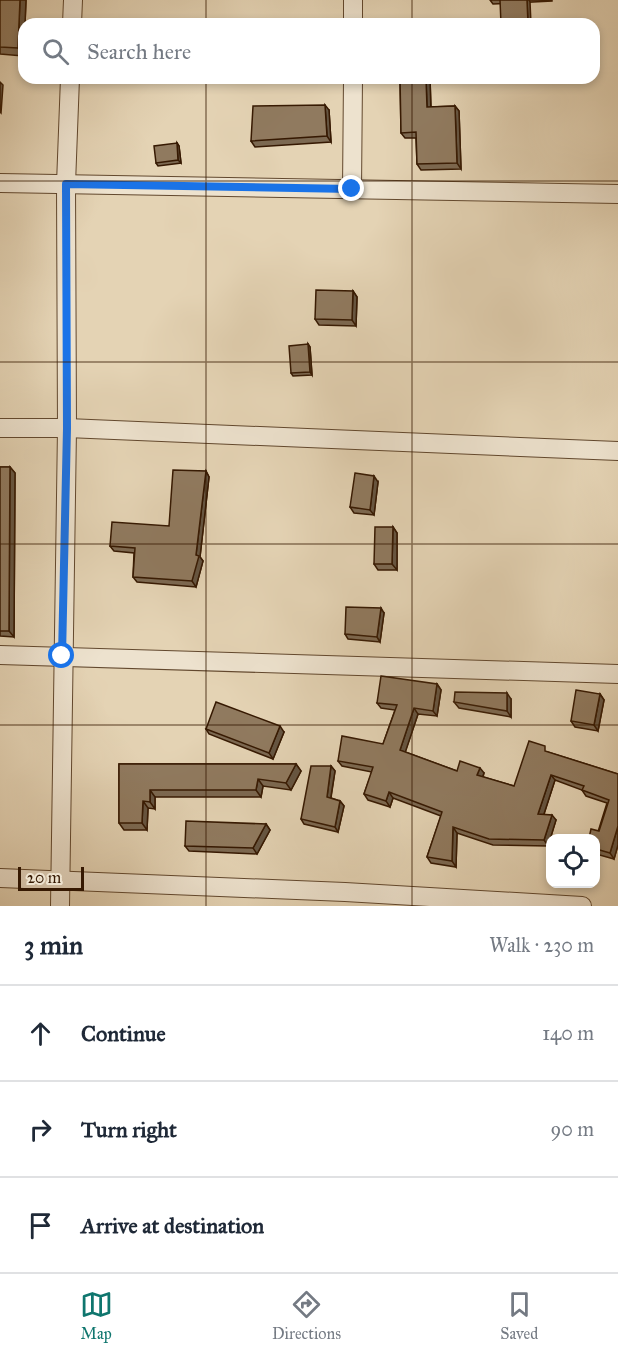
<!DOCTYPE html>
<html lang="en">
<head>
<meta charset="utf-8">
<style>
	body { margin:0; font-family:"IM FELL Great Primer",serif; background:#f2f2f3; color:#1f2937 }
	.controls { position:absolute; right:18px; bottom:18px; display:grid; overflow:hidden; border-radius:12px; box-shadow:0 3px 9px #0003 }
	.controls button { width:54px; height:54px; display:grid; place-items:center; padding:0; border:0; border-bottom:2px solid #e0e1e3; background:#fff; color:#1f2937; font:30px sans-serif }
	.scale { position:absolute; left:18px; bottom:15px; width:66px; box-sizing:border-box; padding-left:6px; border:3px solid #361902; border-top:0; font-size:16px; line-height:21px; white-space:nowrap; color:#361902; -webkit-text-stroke:4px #ede2ce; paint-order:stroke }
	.stop { position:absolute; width:18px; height:18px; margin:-14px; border:4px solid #1a73e8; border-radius:50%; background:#fff }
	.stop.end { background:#1a73e8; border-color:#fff; box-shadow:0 2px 6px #0008 }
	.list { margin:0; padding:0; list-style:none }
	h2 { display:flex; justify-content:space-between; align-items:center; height:78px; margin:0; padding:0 24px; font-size:26px }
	h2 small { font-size:20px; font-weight:400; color:#747a83 }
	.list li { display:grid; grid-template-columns:39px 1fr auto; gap:18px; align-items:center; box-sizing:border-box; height:96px; padding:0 24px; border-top:2px solid #e0e1e3 }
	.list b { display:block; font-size:22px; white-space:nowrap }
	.list em { font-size:20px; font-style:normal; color:#747a83 }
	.icon { flex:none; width:33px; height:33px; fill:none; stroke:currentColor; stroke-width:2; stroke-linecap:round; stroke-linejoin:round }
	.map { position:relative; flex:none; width:618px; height:906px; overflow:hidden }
	.search { position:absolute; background:#fff; box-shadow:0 3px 9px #0003; left:18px; right:18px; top:18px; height:66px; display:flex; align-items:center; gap:15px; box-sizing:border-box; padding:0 21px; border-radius:18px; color:#747a83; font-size:22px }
	.sheet { height:366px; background:#fff }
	nav { display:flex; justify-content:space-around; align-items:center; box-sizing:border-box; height:84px; border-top:2px solid #e0e1e3; background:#fff; font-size:16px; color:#747a83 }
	nav a { display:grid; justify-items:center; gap:3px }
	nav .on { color:#0f766e }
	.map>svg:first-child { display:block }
</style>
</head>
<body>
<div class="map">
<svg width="618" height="906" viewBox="0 0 618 906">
	<rect width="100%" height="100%" fill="#e4d3b4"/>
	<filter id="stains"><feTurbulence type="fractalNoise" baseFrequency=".00333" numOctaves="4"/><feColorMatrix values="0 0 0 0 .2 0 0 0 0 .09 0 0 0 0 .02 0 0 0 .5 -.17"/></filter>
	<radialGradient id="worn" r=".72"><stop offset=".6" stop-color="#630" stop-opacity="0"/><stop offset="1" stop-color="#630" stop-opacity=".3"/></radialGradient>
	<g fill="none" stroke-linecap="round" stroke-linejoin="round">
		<g stroke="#62482e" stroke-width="20">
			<g id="street">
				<path d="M72 24 73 0"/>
				<path d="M353 24V0"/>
				<path d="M0 183 618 194"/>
				<path d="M352 189 353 78"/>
				<path d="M0 428H67L618 451"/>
				<path d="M0 655 618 674"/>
				<path d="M0 878 345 892 582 906"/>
				<path d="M60 906 67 428 66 184 70 78"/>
			</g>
		</g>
		<use href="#street" stroke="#ede2ce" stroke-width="18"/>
	</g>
	<g fill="#7c6952" stroke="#361902" stroke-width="1.5">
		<path d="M0 0H26L25 24H24L23 56 0 54Z"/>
		<path d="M490 0H552V1L493 4Z"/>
		<path d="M400 78H430L431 107 455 106 459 111 461 169 421 170 417 164 416 138H405L401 133Z"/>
		<path d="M329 110 331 142 255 147 251 141Z"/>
		<path d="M177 143 179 146 181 163 158 166 156 163Z"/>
		<path d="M353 291 357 297 356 326 319 325 315 319Z"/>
		<path d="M308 344 310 347 312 375 293 376 291 373Z"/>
		<path d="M0 467H10L15 473 14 637 0 636Z"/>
		<path d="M206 471 209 477 200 557 203 561 196 587 137 582 133 577 134 553 114 551 110 546 169 526Z"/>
		<path d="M378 482 374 515 354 513 350 507Z"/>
		<path d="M393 527 397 533V570H378L374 564Z"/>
		<path d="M384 613 380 642 348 639 345 634Z"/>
		<path d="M437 684 441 690 437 716 418 714 405 752 457 771 484 773 483 777 514 786 548 752 618 774V845L614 859 596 854V838L607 803 586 796 582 790 555 780 544 814 556 820 548 846 493 845 457 833 456 867 431 863 427 857 441 816 393 798 390 807 368 800 364 794 372 772 342 766 338 761 383 744 395 710 381 708 377 703Z"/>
		<path d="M600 694 604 700 598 731 575 727 571 721Z"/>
		<path d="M511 699V717L459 708 454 702Z"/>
		<path d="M206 729 284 732 273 759 209 734Z"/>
		<path d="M119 764H296L301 771 291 790 263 786 261 797H155V809L148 808 147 830H124L119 823Z"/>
		<path d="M331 766 335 771 331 798 340 801 344 806 338 832 304 824 301 819Z"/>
		<path d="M266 824 270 830 257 854 189 851 185 846Z"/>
	</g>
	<g fill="#655542" stroke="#361902" stroke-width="1.5">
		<path d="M20 0H26L25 24H24L23 56 18 48Z"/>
		<path d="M527 0H529L530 2 531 24H528Z"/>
		<path d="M426 78H430L431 113 427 107Z"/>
		<path d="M0 82 3 85 1 113 0 112Z"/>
		<path d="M325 105 329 110 331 142 327 136Z"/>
		<path d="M455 106 459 111 461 169 457 163Z"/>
		<path d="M177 143 179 146 181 163 178 160Z"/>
		<path d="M353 291 357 297 356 326 352 320Z"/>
		<path d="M308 344 310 347 312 375 310 372Z"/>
		<path d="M10 467 15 473 14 637 9 631Z"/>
		<path d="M206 471 209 477 200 557 203 561 196 587 192 581 196 555Z"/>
		<path d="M374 476 378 482 374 515 370 510Z"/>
		<path d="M393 527 397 533V570L392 564Z"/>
		<path d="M381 608 384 613 380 642 377 637Z"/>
		<path d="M437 684 441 690 437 716 433 711Z"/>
		<path d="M507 693 511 699V717L507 711Z"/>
		<path d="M600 694 604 700 598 731 594 725Z"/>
		<path d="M414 708 418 714 404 756 400 750Z"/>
		<path d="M280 726 284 732 273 759 269 753Z"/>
		<path d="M296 764 301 771 291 790 286 783Z"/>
		<path d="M331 766 335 771 330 802 327 797Z"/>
		<path d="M480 768 484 773 481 781 477 775Z"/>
		<path d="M551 775 555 780 542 820 538 814Z"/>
		<path d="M258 779 263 786 261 797 256 790Z"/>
		<path d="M150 790 155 797V809L150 802Z"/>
		<path d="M389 792 393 798 390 807 386 801Z"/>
		<path d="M143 801 148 808 147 830 142 823Z"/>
		<path d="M340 801 344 806 338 832 335 827Z"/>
		<path d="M552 815 556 820 548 846 544 840Z"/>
		<path d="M266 824 270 830 257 854 253 848Z"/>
		<path d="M618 826V845L614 859 610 853Z"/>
		<path d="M453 827 457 833 456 867 452 861Z"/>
	</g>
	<g fill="#907a5f" stroke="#361902" stroke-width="1.5">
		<path d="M0 0H20L18 48 0 47Z"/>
		<path d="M500 0H527L528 24H501Z"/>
		<path d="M400 78H426L427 107 455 106 457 163 417 164 416 132 401 133Z"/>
		<path d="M325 105 327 136 251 141 253 106Z"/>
		<path d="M177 143 178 160 156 163 154 146Z"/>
		<path d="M316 290 353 291 352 320 315 319Z"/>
		<path d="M308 344 310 372 291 373 289 346Z"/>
		<path d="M0 467H10L9 631H0Z"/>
		<path d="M173 470 206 471 196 555 199 556 192 581 133 577 135 548 110 546 112 522 169 526Z"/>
		<path d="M355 473 374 476 370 510 350 507Z"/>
		<path d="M375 527H393L392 564H374Z"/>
		<path d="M346 607 381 608 377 637 345 634Z"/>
		<path d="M381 676 437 684 433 711 414 708 400 750 457 771 460 761 480 768 477 775 514 786 529 741 545 746V751L618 774V826L610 853 596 849V838H589L591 829 599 831 609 800 582 790 584 786 551 775 538 814 552 815 544 840 489 839 453 827 452 861 427 857 442 812 389 792 386 801 364 794 373 767 338 761 342 736 383 744 397 705 377 703Z"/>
		<path d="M576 690 600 694 594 725 571 721Z"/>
		<path d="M455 692 507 693V711L454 702Z"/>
		<path d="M216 702 280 726 269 753 206 729Z"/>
		<path d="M119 764H296L286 783 258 779 256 790H150V802L143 801 142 823H119Z"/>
		<path d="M311 766H331L327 797 340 801 335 827 301 819Z"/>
		<path d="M186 821 266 824 253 848 185 846Z"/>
	</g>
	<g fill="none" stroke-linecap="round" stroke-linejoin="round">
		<path stroke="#1a73e8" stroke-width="8" d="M62 656 67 428 66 184 352 189"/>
	</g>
	<path fill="none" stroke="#361902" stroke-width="1.5" stroke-opacity="0.55" d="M206 0V24M412 0V24M206 78V906M412 78V906M0 181H618M0 362H618M0 544H618M0 725H618"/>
	<rect width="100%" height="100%" filter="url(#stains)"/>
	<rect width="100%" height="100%" fill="url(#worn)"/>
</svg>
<div class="controls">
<button><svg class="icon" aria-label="locate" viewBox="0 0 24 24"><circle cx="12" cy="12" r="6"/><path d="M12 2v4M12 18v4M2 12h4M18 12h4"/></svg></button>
</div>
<div class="scale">20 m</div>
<div class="stop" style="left:62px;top:656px"></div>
<div class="stop end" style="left:352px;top:189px"></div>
<div class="search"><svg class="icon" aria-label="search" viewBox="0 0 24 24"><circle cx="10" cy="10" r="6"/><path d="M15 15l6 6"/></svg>Search here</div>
</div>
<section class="sheet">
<h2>3 min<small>Walk · 230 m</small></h2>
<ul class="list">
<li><svg class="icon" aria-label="ahead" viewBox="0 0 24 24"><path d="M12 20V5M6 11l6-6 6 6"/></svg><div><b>Continue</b></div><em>140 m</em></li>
<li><svg class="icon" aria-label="right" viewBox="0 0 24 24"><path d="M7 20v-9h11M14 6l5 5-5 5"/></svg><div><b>Turn right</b></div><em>90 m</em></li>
<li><svg class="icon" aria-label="arrive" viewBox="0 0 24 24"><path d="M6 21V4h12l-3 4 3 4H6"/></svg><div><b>Arrive at destination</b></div></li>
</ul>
</section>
<nav>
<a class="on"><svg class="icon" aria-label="map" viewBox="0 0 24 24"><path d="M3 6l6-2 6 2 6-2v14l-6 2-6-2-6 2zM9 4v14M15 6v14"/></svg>Map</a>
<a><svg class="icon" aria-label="directions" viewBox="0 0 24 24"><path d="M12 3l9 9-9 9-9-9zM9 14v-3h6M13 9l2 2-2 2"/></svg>Directions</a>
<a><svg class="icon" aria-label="saved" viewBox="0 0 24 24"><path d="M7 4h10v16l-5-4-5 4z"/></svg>Saved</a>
</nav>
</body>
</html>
